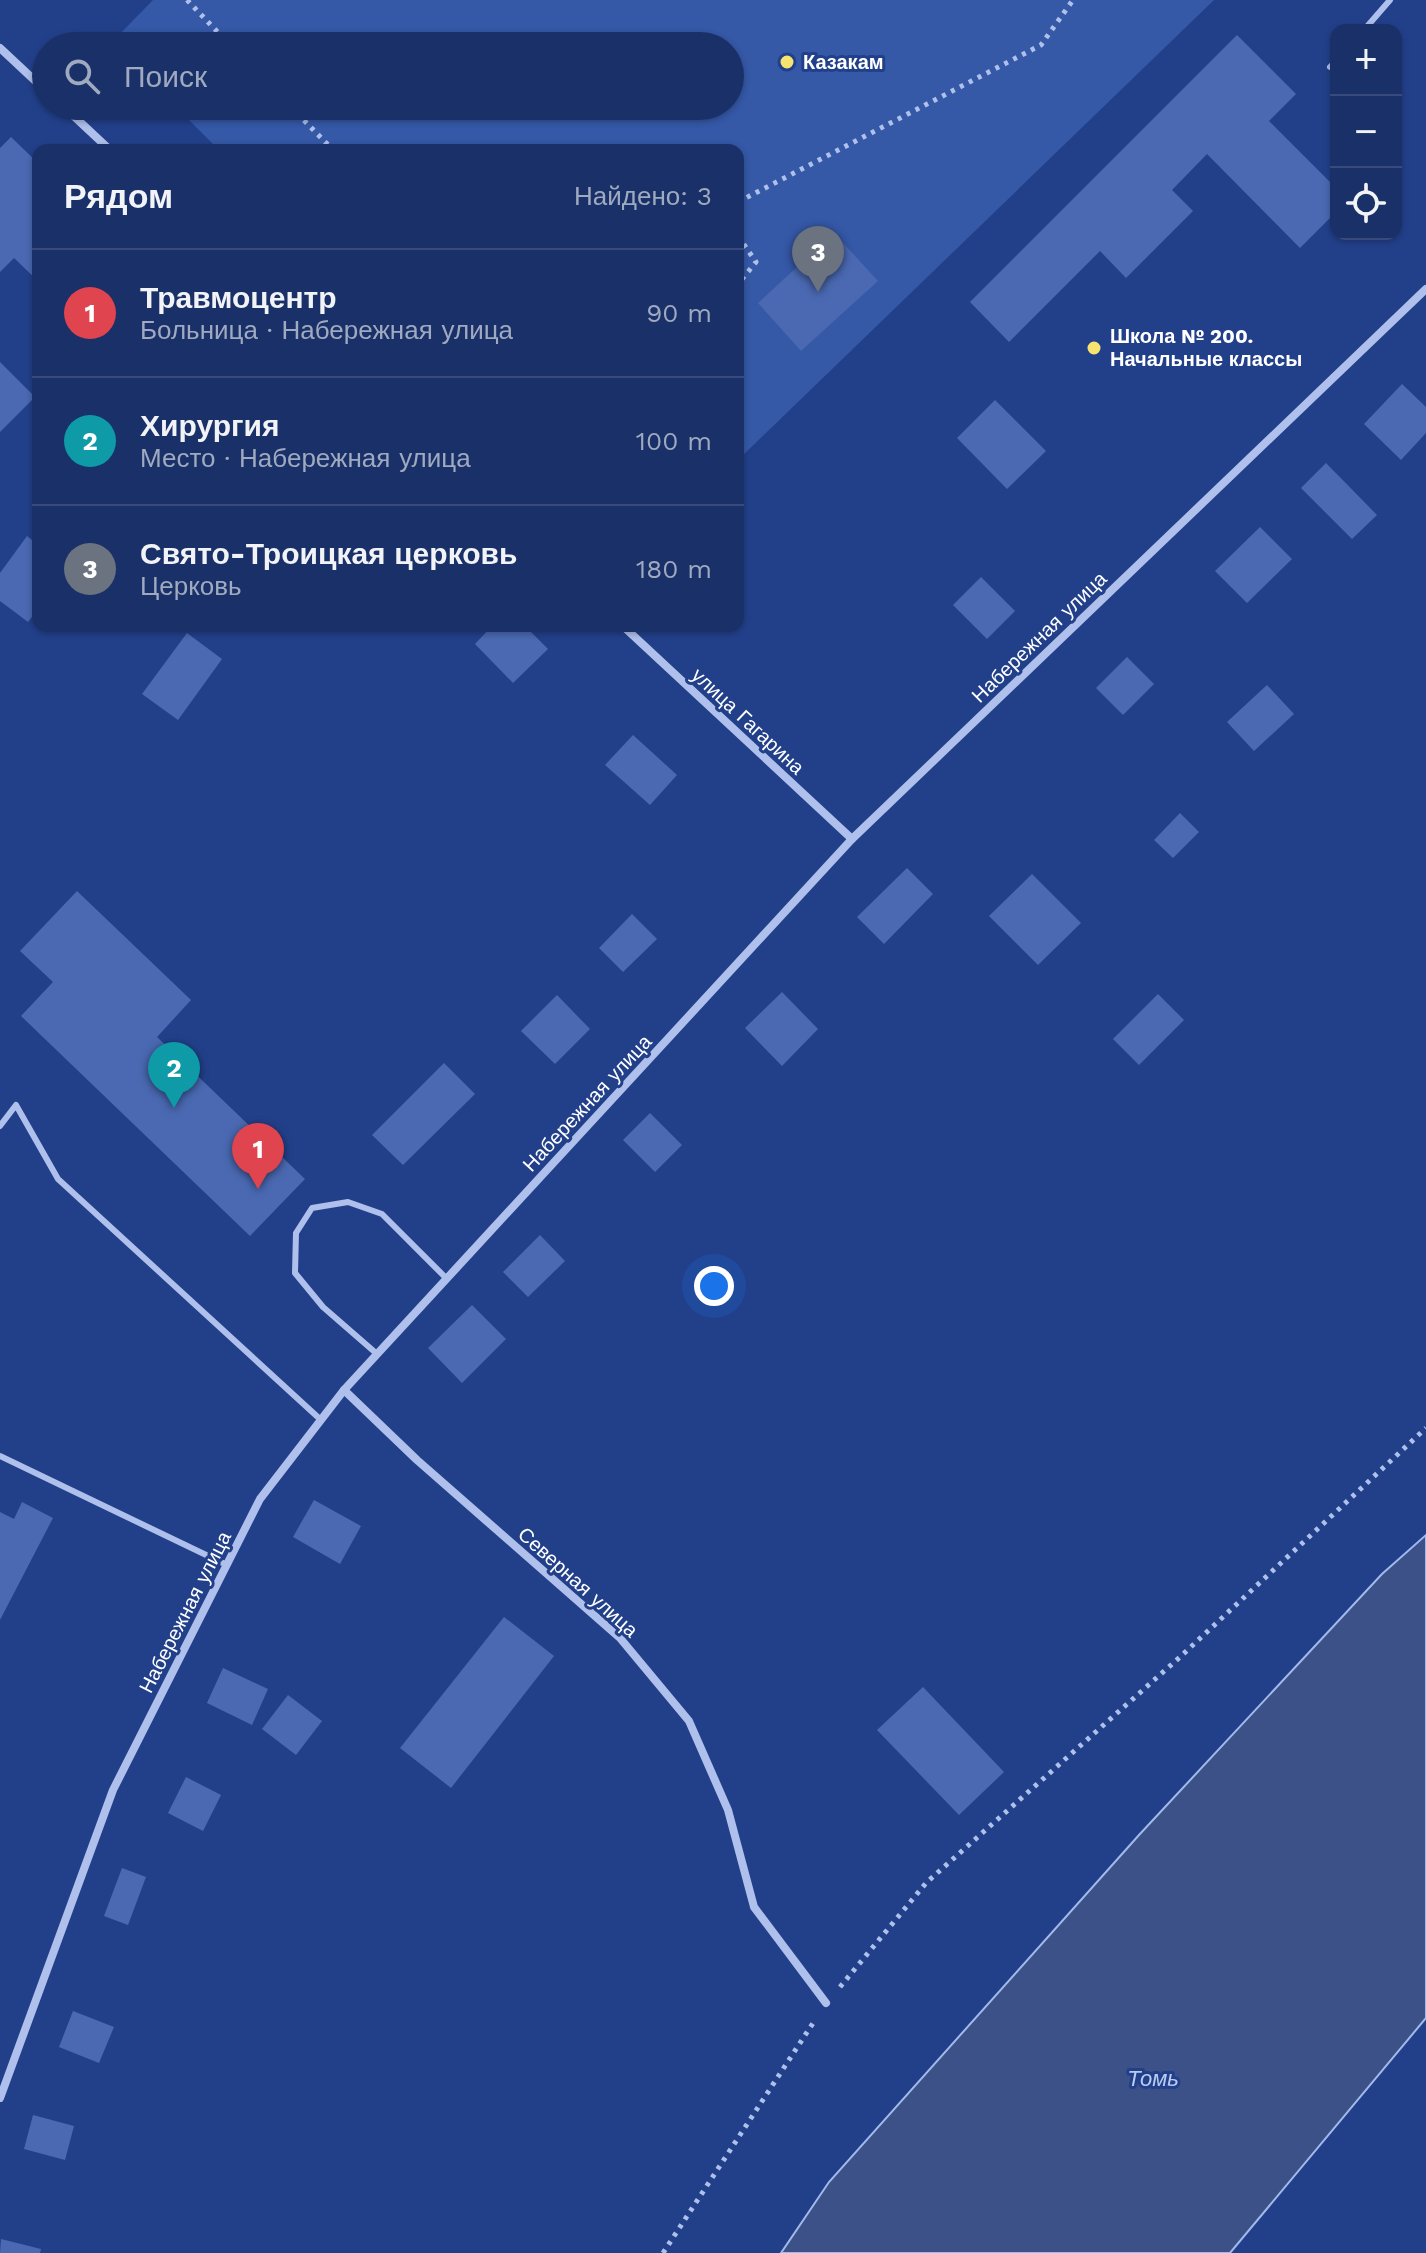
<!DOCTYPE html>
<html lang="ru">
<head>
<meta charset="utf-8">
<style>
	body { margin:0; font-family:"Work Sans",sans-serif; background:#273c71; color:#f1f3f6 }
	.controls { position:absolute; right:24px; top:24px; display:grid; overflow:hidden; border-radius:16px; box-shadow:0 2px 6px #0004 }
	.controls button { width:72px; height:72px; display:grid; place-items:center; padding:0; border:0; border-bottom:2px solid #384b7c; background:#1a3068; color:#f1f3f6; font:40px sans-serif }
	.you { position:absolute; left:714px; top:1286px; width:28px; height:28px; margin:-20px; border:6px solid #fff; border-radius:50%; background:#1a73e8; box-shadow:0 0 0 12px #1a73e833 }
	.badge { display:grid; place-items:center; width:52px; height:52px; border-radius:50%; background:#e69b98; color:#fff; font-size:26px; font-weight:700 }
	.pin { position:absolute; translate:-50% -66px; filter:drop-shadow(0 2px 4px #0008) }
	.pin::after { content:''; position:absolute; top:42px; width:28px; height:24px; background:inherit; clip-path:polygon(0 0,100% 0,50% 100%) }
	.list { margin:0; padding:0; list-style:none }
	h2 { display:flex; justify-content:space-between; align-items:center; height:104px; margin:0; padding:0 32px; font-size:34px }
	h2 small { font-size:26px; font-weight:400; color:#9fa9c0 }
	.list li { display:grid; grid-template-columns:52px 1fr auto; gap:24px; align-items:center; box-sizing:border-box; height:128px; padding:0 32px; border-top:2px solid #384b7c }
	.list b { display:block; font-size:30px; white-space:nowrap }
	.list p { margin:0; font-size:26px; white-space:nowrap; color:#9fa9c0 }
	.list em { font-size:26px; font-style:normal; color:#9fa9c0 }
	.icon { flex:none; width:44px; height:44px; fill:none; stroke:currentColor; stroke-width:2; stroke-linecap:round; stroke-linejoin:round }
	.map { position:relative; flex:none; width:1426px; height:2253px; overflow:hidden }
	.search { position:absolute; background:#1a3068; box-shadow:0 2px 6px #0004; left:32px; top:32px; width:712px; height:88px; display:flex; align-items:center; gap:20px; box-sizing:border-box; padding:0 28px; border-radius:44px; color:#9fa9c0; font-size:30px }
	.panel { position:absolute; background:#1a3068; box-shadow:0 2px 6px #0004; left:32px; top:144px; width:712px; height:488px; border-radius:16px }
	.map>svg:first-child { display:block }
</style>
</head>
<body>
<div class="map">
<svg width="1426" height="2253" viewBox="0 0 1426 2253">
	<rect width="100%" height="100%" fill="#22408a"/>
	<path fill="#3558a7" d="M153 0H1214L738 460V150H219L175 106H730V46H115L111 43Z"/>
	<path fill="#3b5187" stroke="#a2b9ec" stroke-width="2" d="M1426 1535V2018L1230 2253H781L829 2182 1139 1835 1382 1574Z"/>
	<g fill="#4a69b2">
		<path d="M1237 35 1296 94 1269 121 1336 188V212L1300 248 1207 154 1172 190 1193 211 1126 278 1100 251 1009 342 970 302Z"/>
		<path d="M11 137 38 163V281L14 258 0 272V148Z"/>
		<path d="M834 233 878 281 801 351 758 303Z"/>
		<path d="M0 362 35 397 0 432Z"/>
		<path d="M1402 384 1426 407V433L1401 460 1364 424Z"/>
		<path d="M995 400 1046 451 1007 489 957 438Z"/>
		<path d="M1326 463 1377 515 1352 539 1301 488Z"/>
		<path d="M1260 527 1292 559 1247 603 1215 571Z"/>
		<path d="M27 536 38 545V609L28 622 0 601V573Z"/>
		<path d="M981 577 1015 611 987 639 953 605Z"/>
		<path d="M492 626H525L548 649 513 683 475 644Z"/>
		<path d="M187 633 222 659 178 720 142 694Z"/>
		<path d="M1127 657 1154 684 1123 715 1096 688Z"/>
		<path d="M1267 685 1294 714 1254 751 1227 722Z"/>
		<path d="M633 735 677 775 650 805 605 765Z"/>
		<path d="M1180 813 1199 832 1173 858 1154 840Z"/>
		<path d="M907 868 933 894 884 944 857 917Z"/>
		<path d="M1032 874 1081 923 1038 965 989 916Z"/>
		<path d="M77 891 191 1000 157 1037 305 1179 250 1236 21 1016 53 982 20 951Z"/>
		<path d="M632 914 657 939 623 972 599 948Z"/>
		<path d="M782 992 818 1029 782 1066 745 1028Z"/>
		<path d="M1158 994 1184 1020 1139 1065 1113 1039Z"/>
		<path d="M557 995 590 1029 555 1064 521 1031Z"/>
		<path d="M444 1063 475 1094 403 1165 372 1135Z"/>
		<path d="M650 1113 682 1145 655 1172 623 1140Z"/>
		<path d="M540 1235 565 1261 528 1297 503 1272Z"/>
		<path d="M472 1305 506 1339 462 1383 428 1348Z"/>
		<path d="M314 1500 361 1526 340 1564 293 1537Z"/>
		<path d="M22 1502 53 1518 0 1620V1512L14 1519Z"/>
		<path d="M504 1617 554 1656 451 1788 400 1748Z"/>
		<path d="M223 1668 268 1689 252 1725 207 1703Z"/>
		<path d="M923 1687 1004 1772 959 1815 877 1730Z"/>
		<path d="M288 1695 322 1721 296 1755 262 1729Z"/>
		<path d="M186 1777 221 1795 203 1831 168 1813Z"/>
		<path d="M122 1868 146 1877 128 1925 104 1916Z"/>
		<path d="M73 2011 114 2027 99 2063 59 2047Z"/>
		<path d="M33 2115 74 2126 65 2160 24 2149Z"/>
		<path d="M1 2239 41 2249 40 2253H0Z"/>
	</g>
	<g fill="none" stroke-linecap="round" stroke-linejoin="round">
		<g stroke="#aec0eb" stroke-width="5" stroke-dasharray="4 6" stroke-linecap="butt">
			<path d="M187 0 231 46"/>
			<path d="M290 106 333 150"/>
			<path d="M738 202 1041 45 1073 0"/>
			<path d="M738 236 756 262 738 284"/>
			<path d="M840 1987 926 1883 1180 1657 1426 1428"/>
			<path d="M663 2253 815 2020"/>
		</g>
		<g stroke="#aec0eb" stroke-width="6">
			<path d="M1364 30 1390 0"/>
			<path d="M1330 67 1336 61"/>
			<path d="M0 1126 16 1105 58 1179 321 1420"/>
			<path d="M377 1354 323 1307 295 1273 296 1233 312 1208 348 1202 382 1214 447 1279"/>
			<path d="M0 1456 227 1565"/>
		</g>
		<g stroke="#aec0eb" stroke-width="8">
			<path d="M0 48 46 91"/>
			<path d="M63 106 110 150"/>
			<path d="M623 626 852 839"/>
			<path d="M344 1390 417 1460 620 1638 689 1721 728 1810 754 1907 826 2003"/>
			<path d="M0 2098 113 1790 260 1499 344 1390 852 839 1426 289"/>
		</g>
	</g>
	<g fill="#f7e470" stroke="#22408a" stroke-width="3">
		<circle cx="787" cy="62" r="8"/>
		<circle cx="1094" cy="348" r="8"/>
	</g>
	<g text-anchor="middle" stroke-width="6" stroke-linejoin="round" paint-order="stroke">
		<g font-size="20" font-weight="bold" fill="#fff" stroke="#22408a" text-anchor="start">
			<text x="803" y="69">Казакам</text>
			<text x="1110" y="343">Школа № 200.<tspan x="1110" dy="23">Начальные классы</tspan></text>
		</g>
		<g font-size="20" fill="#fff" stroke="#22408a">
			<text transform="translate(1039 637) rotate(-44)" y="7">Набережная улица</text>
			<text transform="translate(748 721) rotate(43)" y="7">улица Гагарина</text>
			<text transform="translate(587 1103) rotate(-47)" y="7">Набережная улица</text>
			<text transform="translate(578 1582) rotate(42)" y="7">Северная улица</text>
			<text transform="translate(185 1612) rotate(-63)" y="7">Набережная улица</text>
		</g>
		<g font-size="22" font-style="italic" fill="#bacbf2" stroke="#22408a">
			<text x="1153" y="2086">Томь</text>
		</g>
	</g>
</svg>
<div class="controls">
<button>+</button>
<button>−</button>
<button><svg class="icon" aria-label="locate" viewBox="0 0 24 24"><circle cx="12" cy="12" r="6"/><path d="M12 2v4M12 18v4M2 12h4M18 12h4"/></svg></button>
</div>
<div class="you"></div>
<div class="pin badge" style="left:258px;top:1189px;background:#e0444e">1</div>
<div class="pin badge" style="left:174px;top:1108px;background:#0f9aa8">2</div>
<div class="pin badge" style="left:818px;top:292px;background:#6b7280">3</div>
<div class="search"><svg class="icon" aria-label="search" viewBox="0 0 24 24"><circle cx="10" cy="10" r="6"/><path d="M15 15l6 6"/></svg>Поиск</div>
<section class="panel">
<h2>Рядом<small>Найдено: 3</small></h2>
<ul class="list">
<li><span class="badge" style="background:#e0444e">1</span><div><b>Травмоцентр</b><p>Больница · Набережная улица</p></div><em>90 m</em></li>
<li><span class="badge" style="background:#0f9aa8">2</span><div><b>Хирургия</b><p>Место · Набережная улица</p></div><em>100 m</em></li>
<li><span class="badge" style="background:#6b7280">3</span><div><b>Свято-Троицкая церковь</b><p>Церковь</p></div><em>180 m</em></li>
</ul>
</section>
</div>
</body>
</html>
